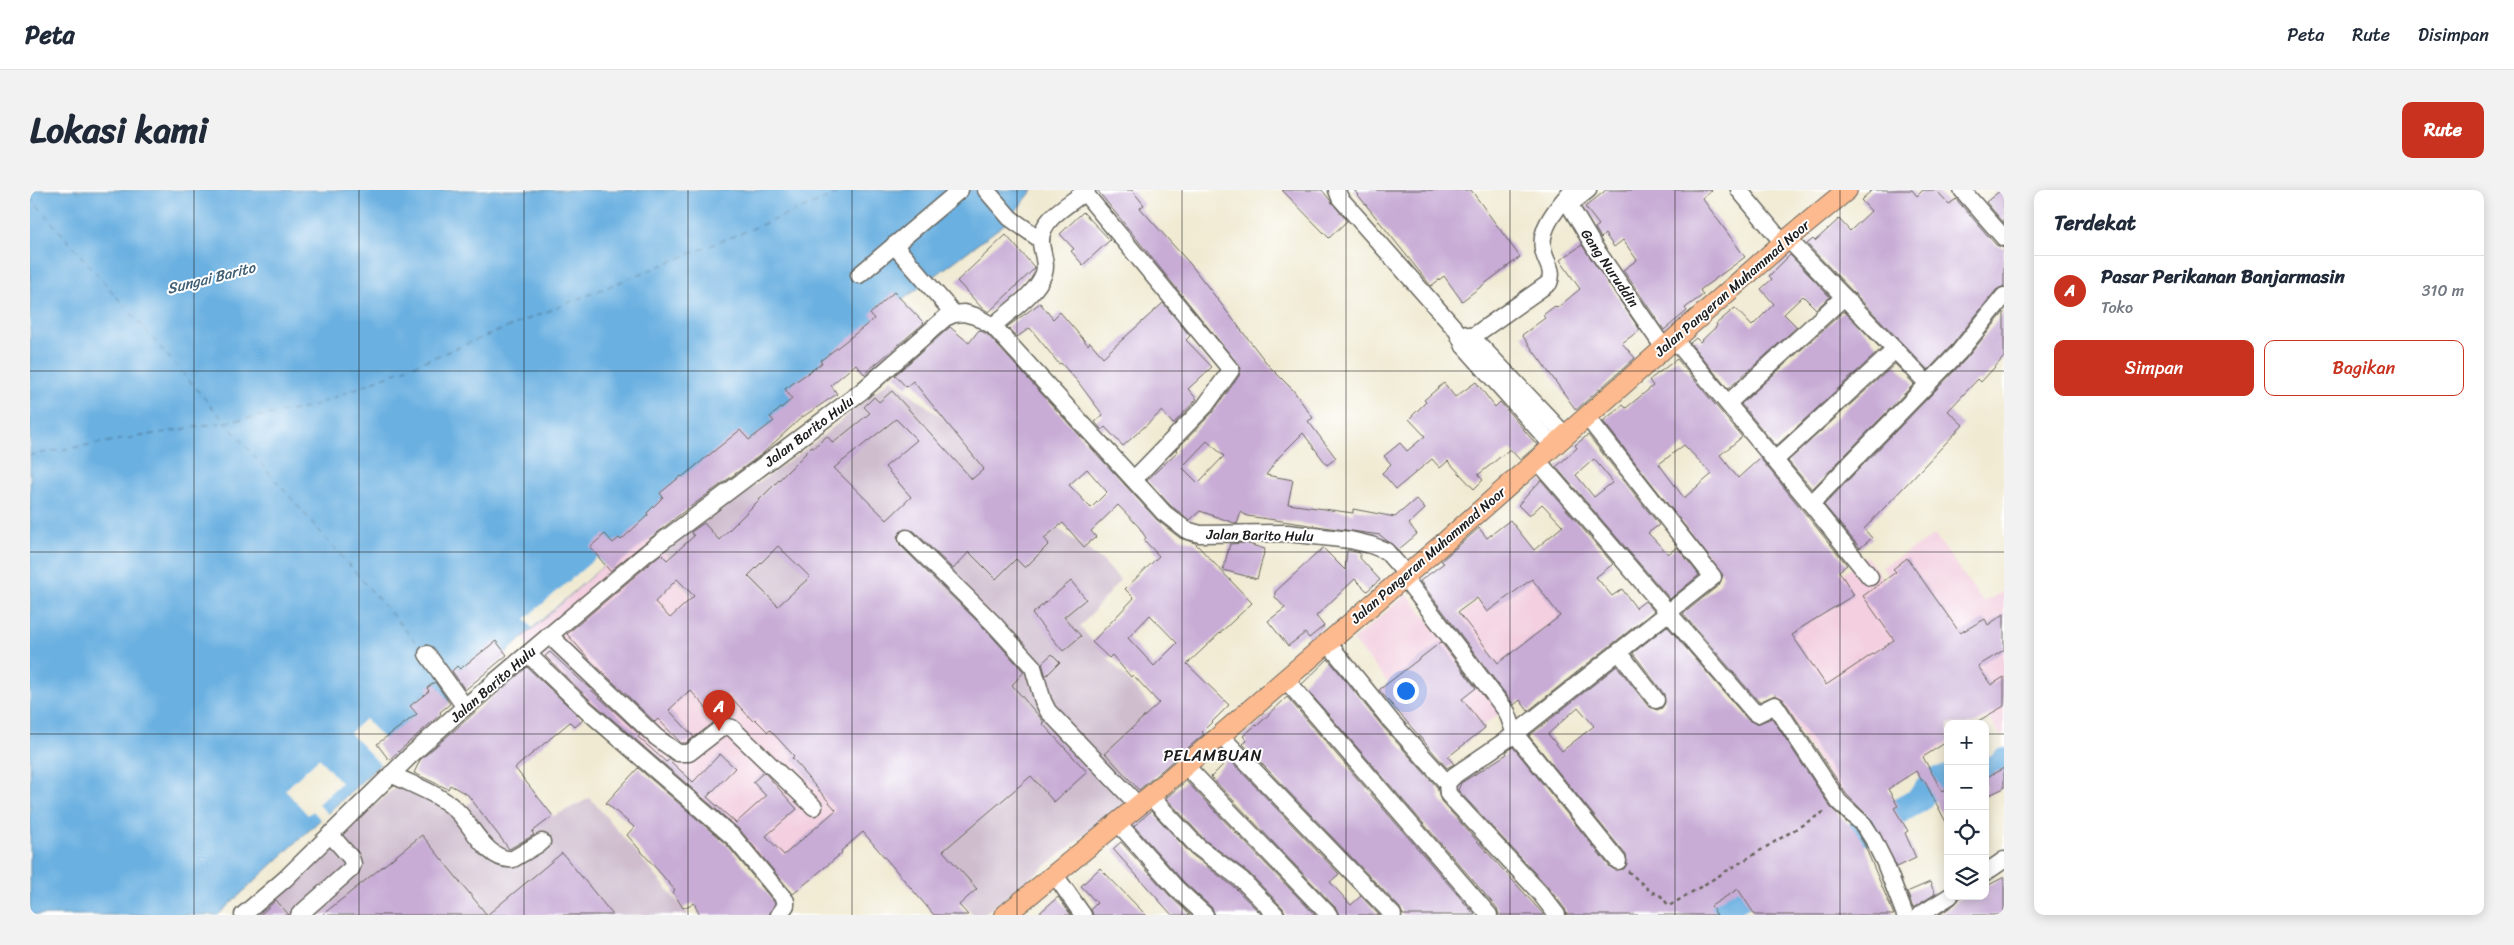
<!DOCTYPE html>
<html lang="id">
<head>
<meta charset="utf-8">
<style>
	body { margin:0; font-family:Sriracha,sans-serif; background:#f2f2f3; color:#1f2937 }
	.controls { position:absolute; right:15px; bottom:15px; display:grid; overflow:hidden; border-radius:10px; box-shadow:0 2px 12px #0003 }
	.controls button { width:45px; height:45px; display:grid; place-items:center; padding:0; border:0; border-bottom:1px solid #e0e1e3; background:#fff; color:#1f2937; font:25px sans-serif }
	.you { position:absolute; left:1375px; top:500px; width:18px; height:18px; margin:-12px; border:4px solid #fff; border-radius:50%; background:#1a73e8; box-shadow:0 0 0 8px #1a73e833 }
	.badge { display:grid; place-items:center; width:32px; height:32px; border-radius:50%; background:#c8321e; color:#fff; font-size:16px; font-weight:700 }
	.pin { position:absolute; translate:-50% -41px; filter:drop-shadow(0 1px 2px #0008) }
	.pin::after { content:''; position:absolute; top:26px; width:18px; height:15px; background:inherit; clip-path:polygon(0 0,100% 0,50% 100%) }
	.list { margin:0; padding:0; list-style:none }
	h2 { display:flex; justify-content:space-between; align-items:center; height:65px; margin:0; padding:0 20px; font-size:21px }
	h2 small { font-size:16px; font-weight:400; color:#747a83 }
	.list li { display:grid; grid-template-columns:32px 1fr auto; gap:15px; align-items:center; box-sizing:border-box; height:70px; padding:0 20px; border-top:1px solid #e0e1e3 }
	.list b { display:block; font-size:19px; white-space:nowrap }
	.list p { margin:0; font-size:16px; white-space:nowrap; color:#747a83 }
	.list em { font-size:16px; font-style:normal; color:#747a83 }
	.actions { display:flex; gap:10px; padding:15px 20px }
	.actions a { flex:1; padding:11px 0; border:1px solid #c8321e; border-radius:10px; text-align:center; font-size:18px; color:#c8321e }
	.actions .main { background:#c8321e; color:#fff }
	.icon { flex:none; width:28px; height:28px; fill:none; stroke:currentColor; stroke-width:2; stroke-linecap:round; stroke-linejoin:round }
	.map { position:relative; flex:none; width:1974px; height:725px; overflow:hidden; border-radius:10px }
	header { display:flex; align-items:center; gap:30px; box-sizing:border-box; height:70px; padding:0 25px; background:#fff; border-bottom:1px solid #e0e1e3 }
	header strong { font-size:24px }
	nav { display:flex; gap:28px; margin-inline-start:auto; font-size:18px }
	.intro { display:flex; align-items:center; justify-content:space-between; box-sizing:border-box; height:120px; padding:0 30px }
	h1 { margin:0; font-size:35px }
	.button { padding:12px 22px; border-radius:10px; background:#c8321e; color:#fff; font-size:18px; font-weight:700 }
	main { display:flex; gap:30px; padding:0 30px }
	aside { flex:1; background:#fff; border-radius:10px; box-shadow:0 2px 12px #0003 }
	.map>svg:first-child { display:block }
</style>
</head>
<body>
<header>
<strong>Peta</strong>
<nav><a>Peta</a><a>Rute</a><a>Disimpan</a></nav>
</header>
<div class="intro"><h1>Lokasi kami</h1><a class="button">Rute</a></div>
<main>
<div class="map">
<svg width="1974" height="725" viewBox="0 0 1974 725">
	<rect width="100%" height="100%" fill="#fff"/>
	<filter id="ink" filterUnits="userSpaceOnUse"><feTurbulence type="fractalNoise" baseFrequency=".02" numOctaves="2"/><feDisplacementMap in="SourceGraphic" scale="10" xChannelSelector="R" yChannelSelector="G"/><feConvolveMatrix kernelMatrix="1 2 1 2 8 2 1 2 1" color-interpolation-filters="sRGB"/></filter>
	<filter id="wash" filterUnits="userSpaceOnUse"><feTurbulence type="fractalNoise" baseFrequency=".0096" numOctaves="4" result="noise"/><feDisplacementMap in="SourceGraphic" scale="20" xChannelSelector="R" yChannelSelector="G"/><feGaussianBlur stdDeviation="1.12" result="paint"/><feColorMatrix in="noise" values="0 0 0 0 0 0 0 0 0 0 0 0 0 0 0 0 0 1.4 0 .05"/><feComposite in="paint" operator="in"/></filter>
	<g filter="url(#wash)">
		<rect width="100%" height="100%" fill="#f0ead2"/>
		<g fill="#f3cfdf">
			<path d="M606 333 654 384 647 392 733 479 840 603 752 692 700 637 506 466 492 447Z"/>
			<path d="M1905 345 1953 412 1974 401V544L1971 546 1852 377Z"/>
			<path d="M1514 361 1573 439 1467 511 1411 440Z"/>
			<path d="M1837 367 1956 527 1946 534H1918V553L1819 618 1710 450Z"/>
			<path d="M1377 404 1473 521 1416 563 1323 450Z"/>
		</g>
		<g fill="#cfbdce">
			<path d="M861 189 910 226 997 317 1071 369 1090 390 1050 437 1148 546 1100 590 1109 604 1098 611 953 725H944L892 672 733 479 647 391 654 384 627 356 671 334 784 253Z"/>
			<path d="M377 587 436 615 480 590 514 631 560 608 659 725H221Z"/>
		</g>
		<path fill="#6bb0e1" stroke="#44667e" d="M0 0H1003L976 33 851 126 723 252 614 339 432 502 416 513 188 725H0Z"/>
		<g fill="#f0ead2">
			<path d="M567 367 574 375 502 438 495 429Z"/>
			<path d="M335 529 366 562 352 576 320 543Z"/>
			<path d="M289 568 311 593 288 614 298 624 291 630 283 621 278 625 255 600Z"/>
		</g>
		<g fill="none" stroke-linecap="round" stroke-linejoin="round">
			<g stroke="#6bb0e1" stroke-width="26">
				<path d="M1955 580 1967 577 1974 571"/>
				<path d="M1797 661 1889 610 1902 591 1918 588"/>
				<path d="M1680 725 1743 689"/>
			</g>
			<g stroke="#405f75" stroke-width="1" stroke-dasharray="6 5" stroke-linecap="butt">
				<path d="M0 7 391 458"/>
				<path d="M0 265 278 218 818 0"/>
			</g>
		</g>
		<g id="blocks">
			<g fill="#c8acd5" fill-rule="evenodd">
				<path d="M1067 0H1102L1114 15 1110 18 1161 75 1239 176 1263 200 1283 228 1278 231 1306 268 1297 275 1273 243 1249 267 1236 285 1263 290 1258 314 1323 323V319L1365 327 1386 309 1395 319 1379 334 1387 344 1368 360 1350 345 1217 326 1211 322 1207 334 1170 321 1160 330 1141 316 1117 290 1147 262 1146 260 1182 223 1209 186 1211 178ZM1177 251 1194 266 1168 293 1152 277Z"/>
				<path d="M1252 0H1292L1317 31 1299 48Z"/>
				<path d="M1324 0H1441L1490 67 1432 111 1414 86 1401 96Z"/>
				<path d="M1576 0H1682L1672 8 1715 67 1670 100 1673 105 1655 118 1657 121 1634 140 1593 80 1607 70 1593 50 1584 57 1575 44 1571 48 1565 38 1569 35 1555 17Z"/>
				<path d="M1842 0H1882L1887 6 1893 0H1906L1919 14 1926 9 1966 55 1974 58V96L1966 100 1922 155 1898 180 1777 54 1783 49 1785 51 1809 29 1820 41 1841 21 1831 10Z"/>
				<path d="M1971 0H1974V33L1956 12Z"/>
				<path d="M1053 22 1080 50 1053 75 1041 61 1044 59 1030 44Z"/>
				<path d="M976 45 1005 78 959 122 952 118 927 91Z"/>
				<path d="M1552 55 1610 140 1592 153 1605 168 1546 220 1492 145 1515 128 1513 125 1525 116 1527 118 1550 99 1530 70Z"/>
				<path d="M1760 65 1800 107 1786 119 1773 106 1754 124 1767 137 1698 199 1660 153 1666 148 1670 152 1687 136 1686 134 1705 118 1722 136 1744 114 1731 99 1742 89 1739 86Z"/>
				<path d="M864 102 894 133 834 184 826 174 801 195 807 204 771 228 732 264 648 326 580 381 560 357 575 344 583 353 589 348 591 350 618 325 617 323 633 307 630 303 651 286 652 287 710 240 719 250 744 231 740 227 762 209 755 199 792 173 790 171 844 129 840 124Z"/>
				<path d="M1010 113 1023 129 1030 122 1058 155 1060 152 1073 167 1133 113 1160 146 1156 150 1182 177 1158 199 1167 209 1143 234 1132 221 1093 256 1075 237 1072 240 1065 232 1073 225 1048 192 1031 173 1029 174 1000 138 987 147 977 137Z"/>
				<path d="M1814 121 1851 159 1746 256 1711 214Z"/>
				<path d="M1974 122V167L1951 192 1948 189 1918 221 1933 235 1834 339 1842 348 1830 358 1794 315 1936 169Z"/>
				<path d="M920 137 939 153 949 140 957 144 1127 330 1150 348 1165 353 1222 413 1157 474 1199 515 1172 542 1174 544 1109 600 1075 563 1129 513 1103 485 1101 487 1082 465 1079 468 1062 452 1104 408 1095 399 1129 366 1114 350 1116 348 1109 337 1088 315 1061 341 1066 347 1054 357 1033 333 1014 348 1019 354 995 378 986 369 966 389 939 362 923 379 884 341 874 339 867 346 870 355 956 440 994 482 982 495 1014 532 1012 533 1057 582 1024 612 1001 586 913 661 947 699 929 715 938 725H904L833 642 811 661 812 663 763 704 711 641 560 510 515 466 520 462 610 545 608 547 636 572 639 570 663 592 690 564 705 578 677 607 706 633 736 606 723 592 734 582 767 619 736 646 754 665 806 620 772 581 773 580 762 568 764 566 740 540 738 542 725 529 723 531 698 504 679 521 660 500 639 520 664 547 656 553H651L628 529 625 532 560 470 537 444 631 364 637 370 664 346 661 342 674 333 689 350 782 257 783 258 797 246 803 253 840 223 834 217 844 207 849 212 862 201 942 289 954 279 883 191 876 197 865 185ZM866 229 887 250 855 277 881 307 857 330 804 278ZM1057 279 1077 302 1061 318 1039 295ZM748 356 780 387 748 416 718 386ZM647 389 664 406 640 428 625 412ZM1120 425 1147 453 1124 476 1098 448Z"/>
				<path d="M1647 169 1712 247 1690 265 1708 288 1730 268 1817 375 1809 381 1824 405 1766 441 1767 442 1762 445 1796 495 1864 450 1833 406 1866 382 1863 379 1877 368 1930 443 1955 429 1958 435 1974 424V460L1948 476 1961 495 1974 487V516L1943 534H1918V551L1893 567 1912 601 1918 599V636L1894 590 1892 591 1886 581 1858 599 1868 616 1864 618 1878 641 1875 643 1886 668 1867 677 1842 630 1817 605 1753 509 1745 505 1729 512 1653 424 1689 395 1693 385 1573 231 1593 215 1596 218 1623 196 1619 190ZM1654 255 1682 284 1654 308 1629 274Z"/>
				<path d="M1865 174 1884 194 1782 299 1758 271Z"/>
				<path d="M1446 192 1465 217 1470 212 1507 255 1490 270 1480 259 1448 285 1453 290 1444 299 1418 271 1410 278 1402 269 1366 299 1352 283 1361 274 1354 266 1370 253 1377 261 1395 246 1379 229 1396 212 1394 210 1414 193 1425 207Z"/>
				<path d="M1558 245 1629 335 1618 343 1638 364 1647 357 1669 385 1640 409 1526 277 1547 258 1545 255ZM1564 269 1583 292 1564 307 1546 285Z"/>
				<path d="M1511 290 1583 374 1566 387 1582 406 1592 399 1606 418 1615 411 1624 421 1498 521 1490 510 1484 515 1390 391 1414 373 1411 371 1449 338 1457 348 1480 330 1504 360 1533 336 1512 314 1499 326 1488 315ZM1502 389 1530 426 1468 473 1428 422 1447 408 1457 422Z"/>
				<path d="M1215 353 1235 359 1227 389 1193 380 1200 354Z"/>
				<path d="M1293 358 1315 380 1317 360 1330 363V368L1350 390 1337 401 1325 389 1286 426 1294 436 1279 448 1275 443 1258 456 1238 431 1255 418 1245 407V402Z"/>
				<path d="M1041 391 1056 409 1034 427 1051 446 1033 461 1002 424Z"/>
				<path d="M1637 436 1718 530 1727 534 1742 528 1801 618 1826 641 1834 654 1864 725H1725L1708 699 1681 716 1687 725H1537L1535 719 1516 695 1428 600 1431 593 1477 564 1476 562 1483 557 1580 677 1585 680 1594 679 1597 674 1596 665 1499 546 1587 476 1618 516 1627 520 1632 518 1635 513 1634 504 1603 463ZM1548 517 1564 536 1532 561 1518 544Z"/>
				<path d="M466 451 477 465 435 500 422 481 427 476 430 479Z"/>
				<path d="M1411 452 1446 498 1432 509 1455 538 1418 567 1424 574 1417 578 1349 500Z"/>
				<path d="M1022 464 1030 472 1016 486 1012 473Z"/>
				<path d="M1298 469 1353 537 1407 597 1411 611 1514 725H1469L1467 718 1272 494Z"/>
				<path d="M497 477 553 530 545 537 540 532 485 578 523 626 502 642 504 645 479 659 438 605 420 595 418 599 384 583 390 570Z"/>
				<path d="M405 492 420 514 410 522 411 524 359 570 347 554 387 524 380 516 399 501 397 498Z"/>
				<path d="M1257 507 1445 725H1373L1370 718 1213 554 1217 551 1213 546 1226 535 1227 536Z"/>
				<path d="M1199 569 1309 684 1300 692 1321 715 1331 706 1349 725H1309L1306 718 1181 587Z"/>
				<path d="M608 578 697 655 745 713 739 725H670L664 713 653 718 643 702 645 700 597 645 604 637 576 613Z"/>
				<path d="M1974 578V598L1955 607V588Z"/>
				<path d="M1156 591 1285 725H1256L1253 718 1219 683 1175 650 1136 608Z"/>
				<path d="M1121 621 1161 664 1205 698 1232 725H1185L1182 718 1153 691 1104 636Z"/>
				<path d="M392 645 457 725 532 663 583 725H292Z"/>
				<path d="M1091 652 1139 705 1160 725H1142L1083 659Z"/>
				<path d="M1070 678 1116 725H1063L1061 719 1067 713 1051 696Z"/>
				<path d="M1974 687V725H1909L1925 714 1932 706H1955V697Z"/>
				<path d="M1900 692 1905 704 1883 718 1877 702Z"/>
				<path d="M1028 707 1041 725H1007Z"/>
				<path d="M246 710 259 725H230Z"/>
			</g>
		</g>
	</g>
	<g filter="url(#ink)">
		<use href="#blocks" fill-opacity="0" stroke="#66645c" stroke-width="1"/>
		<g fill="none" stroke-linecap="round" stroke-linejoin="round">
			<g stroke="#66645c" stroke-width="19">
				<g id="minor">
					<path d="M956 0 980 28 1011 50"/>
					<path d="M1307 0 1310 8 1427 141 1434 156 1523 256"/>
					<path d="M1558 0 1544 11 1541 18 1565 58 1634 158"/>
					<path d="M1709 0 1753 53"/>
					<path d="M1932 0 1974 48"/>
					<path d="M1054 2 1201 180 1175 216 1105 288"/>
					<path d="M1758 49 1897 193"/>
					<path d="M864 55 924 124"/>
					<path d="M829 85 930 0"/>
					<path d="M963 136C979 121 1006 105 1014 83 1017 74 1012 63 1011 53 1009 28 1041 14 1057 0"/>
					<path d="M1433 144 1442 147 1535 245"/>
					<path d="M1644 149 1781 314 1929 162 1974 106"/>
					<path d="M1434 156 1442 147 1519 93C1525 79 1515 73 1513 59 1509 37 1529 16 1542 0"/>
					<path d="M1698 213 1814 107"/>
					<path d="M1507 270 1724 522 1727 524 1745 515 1809 612 1834 635 1843 649 1855 673 1875 725"/>
					<path d="M1745 270 1865 160"/>
					<path d="M1781 314 1840 387"/>
					<path d="M877 348 963 433 1003 477 1013 511 1018 521 1109 616"/>
					<path d="M1374 387 1477 522 1485 544 1588 671"/>
					<path d="M519 445 626 547 648 563H659L694 536 702 538 784 617"/>
					<path d="M1298 453 1361 531 1417 593"/>
					<path d="M1589 462 1626 510"/>
					<path d="M397 464 435 517"/>
					<path d="M498 464 553 517 704 648 756 711V715L749 725"/>
					<path d="M1255 489 1459 725"/>
					<path d="M1190 545 1363 725"/>
					<path d="M1155 575 1299 725"/>
					<path d="M361 584C384 596 411 604 429 623 443 638 459 672 483 669L512 652"/>
					<path d="M1120 606 1168 657 1212 690 1246 725"/>
					<path d="M1088 633 1146 698 1175 725"/>
					<path d="M1955 683 1974 670"/>
					<path d="M1025 685 1053 725"/>
					<path d="M213 725 255 689 381 565 430 521 618 362 832 201 915 128 924 124 934 123 945 126 963 136 1134 323 1156 340 1170 344 1257 343 1320 350 1341 355 1356 361 1377 385"/>
					<path d="M269 725 321 679 323 674 321 668 300 644"/>
					<path d="M1527 725 1509 702 1418 604 1417 593 1425 585 1485 544 1683 387 1557 227"/>
					<path d="M1890 725 1920 706"/>
				</g>
			</g>
			<g stroke="#66645c" stroke-width="22">
				<path id="major" d="M975 725 1120 606 1416 351 1753 53 1817 0"/>
			</g>
			<path stroke="#66645c" stroke-width="2.5" stroke-dasharray="4 4" stroke-linecap="butt" d="M1598 681 1620 701 1631 706 1639 716 1797 620"/>
			<use href="#minor" stroke="#fff" stroke-width="16"/>
			<use href="#major" stroke="#fcba8e" stroke-width="20"/>
		</g>
	</g>
	<path fill="none" stroke="#1c1c1c" stroke-width="1" stroke-opacity="0.55" d="M164 0V725M329 0V725M494 0V725M658 0V725M822 0V725M987 0V725M1152 0V725M1316 0V725M1480 0V725M1645 0V725M1810 0V725M0 181H1974M0 362H1974M0 544H1918M1955 544H1974"/>
	<g text-anchor="middle" stroke-width="4" stroke-linejoin="round" paint-order="stroke">
		<g font-size="14" fill="#1c1c1c" stroke="#fff">
			<text transform="translate(1580 78) rotate(56)" y="5">Gang Nuruddin</text>
			<text transform="translate(1702 98) rotate(-41)" y="5">Jalan Pangeran Muhammad Noor</text>
			<text transform="translate(779 241) rotate(-37)" y="5">Jalan Barito Hulu</text>
			<text transform="translate(1230 345) rotate(1)" y="5">Jalan Barito Hulu</text>
			<text transform="translate(1398 365) rotate(-41)" y="5">Jalan Pangeran Muhammad Noor</text>
			<text transform="translate(463 494) rotate(-41)" y="5">Jalan Barito Hulu</text>
		</g>
		<g font-size="15" font-style="italic" fill="#405f75" stroke="#fff">
			<text transform="translate(181 88) rotate(-14)" y="5">Sungai Barito</text>
		</g>
		<g font-size="16" letter-spacing="1" fill="#1c1c1c" stroke="#fff">
			<text x="1183" y="571">PELAMBUAN</text>
		</g>
	</g>
</svg>
<div class="controls">
<button>+</button>
<button>−</button>
<button><svg class="icon" aria-label="locate" viewBox="0 0 24 24"><circle cx="12" cy="12" r="6"/><path d="M12 2v4M12 18v4M2 12h4M18 12h4"/></svg></button>
<button><svg class="icon" aria-label="layers" viewBox="0 0 24 24"><path d="M12 4l9 5-9 5-9-5zM3 14l9 5 9-5"/></svg></button>
</div>
<div class="you"></div>
<div class="pin badge" style="left:689px;top:541px">A</div>
</div>
<aside>
<h2>Terdekat<small></small></h2>
<ul class="list">
<li><span class="badge">A</span><div><b>Pasar Perikanan Banjarmasin</b><p>Toko</p></div><em>310 m</em></li>
</ul>
<div class="actions"><a class="main">Simpan</a><a>Bagikan</a></div>
</aside>
</main>
</body>
</html>
